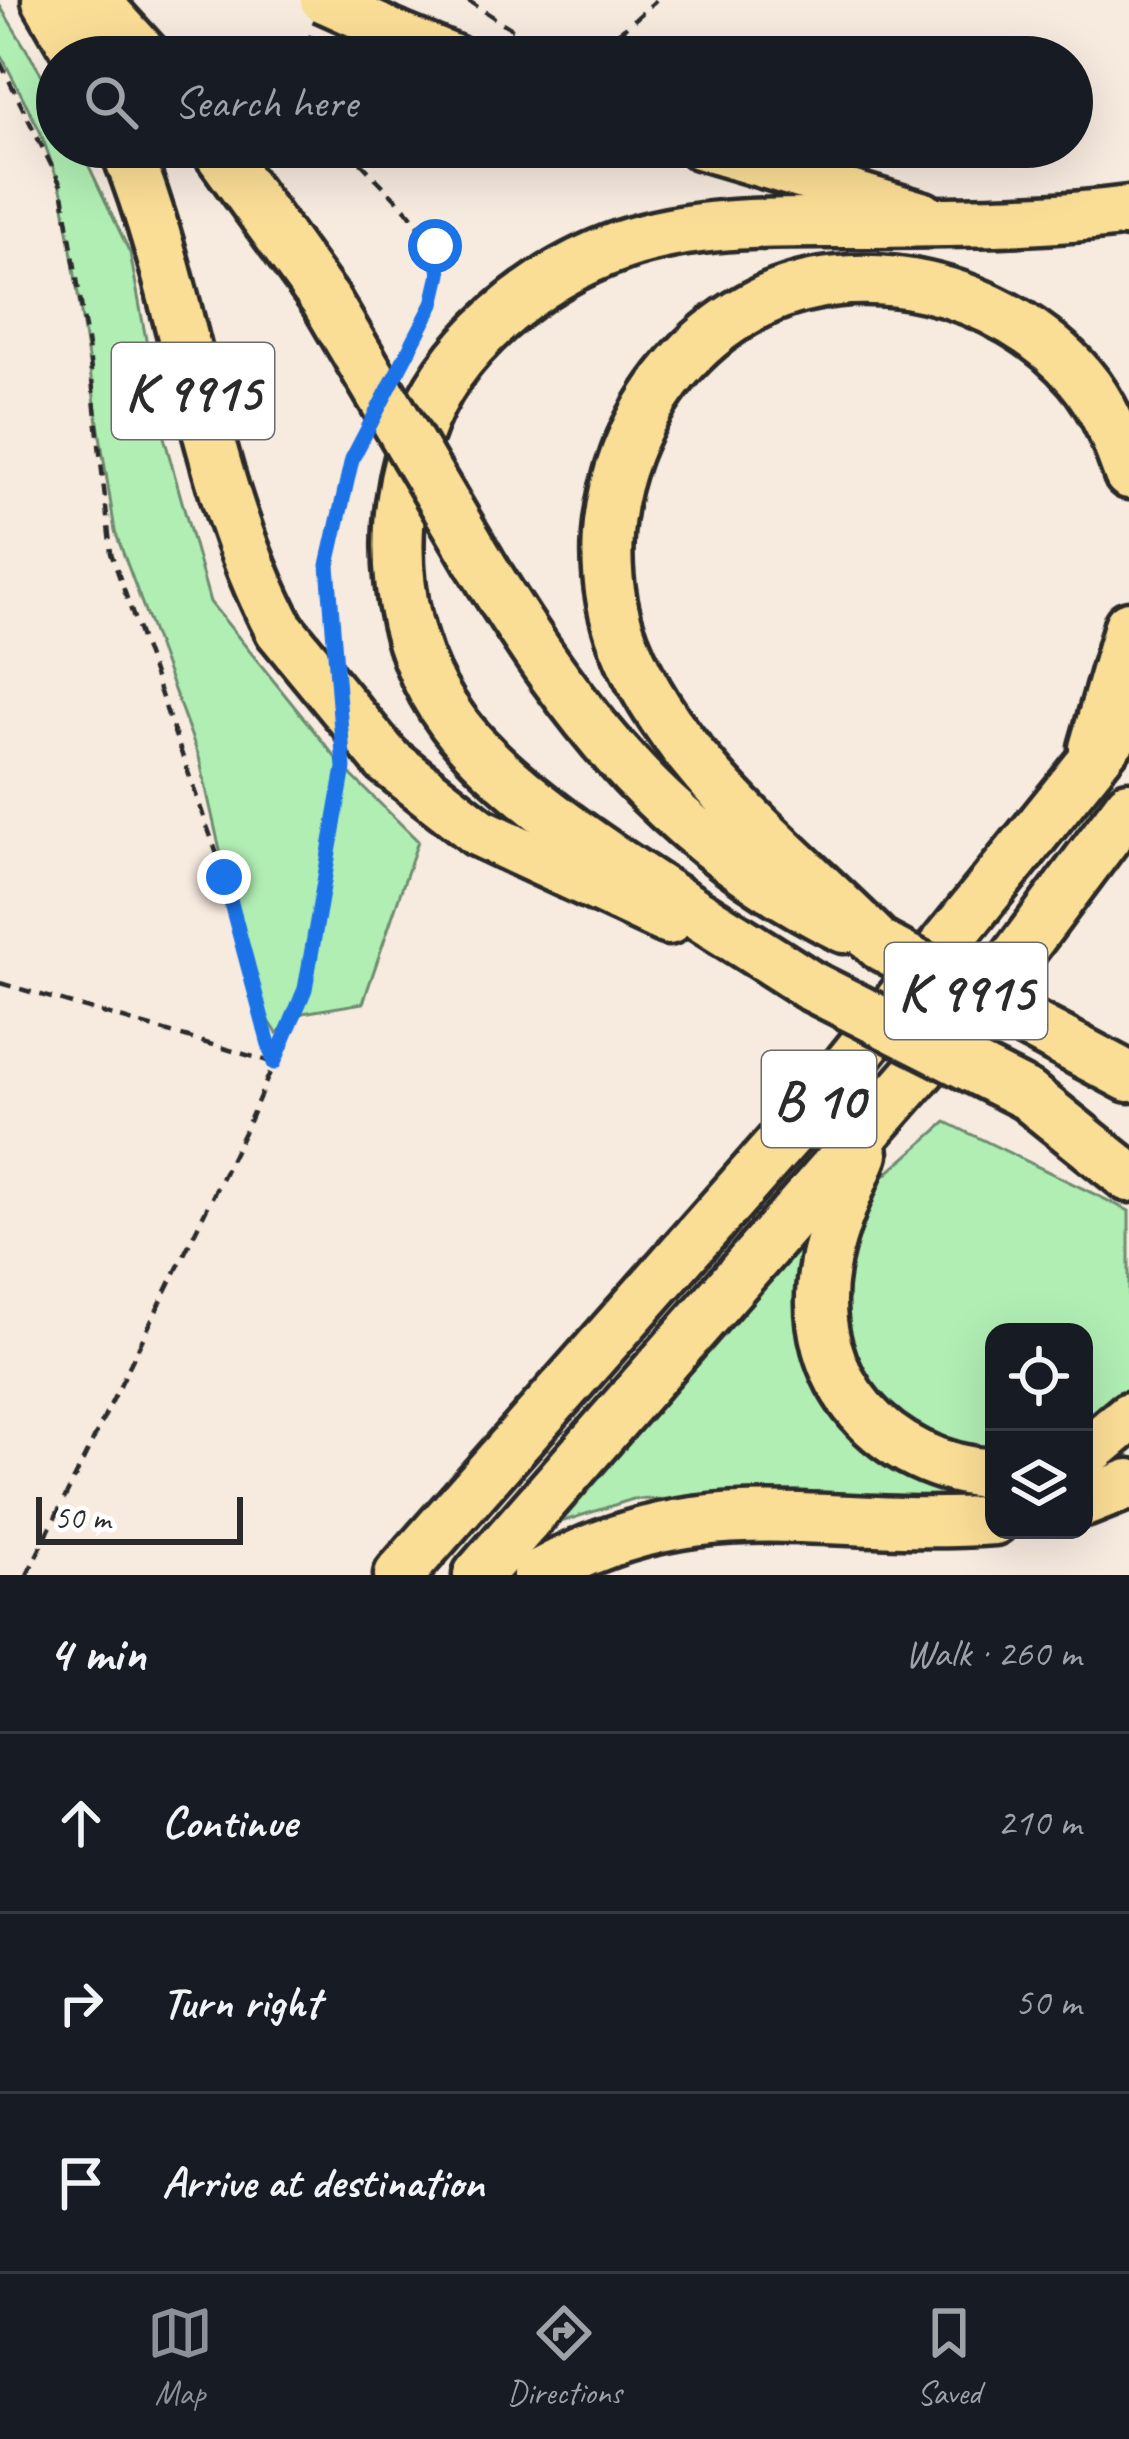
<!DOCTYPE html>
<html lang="en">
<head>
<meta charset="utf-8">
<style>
	body { margin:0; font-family:Caveat,sans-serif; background:#20242c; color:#f1f3f6 }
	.controls { position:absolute; right:36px; bottom:36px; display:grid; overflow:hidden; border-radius:24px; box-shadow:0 12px 48px #0002 }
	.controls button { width:108px; height:108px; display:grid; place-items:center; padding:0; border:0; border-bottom:3px solid #363941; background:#171b24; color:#f1f3f6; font:60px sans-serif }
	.scale { position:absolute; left:36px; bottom:30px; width:207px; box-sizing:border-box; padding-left:12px; border:6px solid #2b2b2b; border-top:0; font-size:33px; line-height:42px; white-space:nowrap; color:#2b2b2b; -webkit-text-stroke:9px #fff; paint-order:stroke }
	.stop { position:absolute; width:36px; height:36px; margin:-27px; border:9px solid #1a73e8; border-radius:50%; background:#fff }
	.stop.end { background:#1a73e8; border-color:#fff; box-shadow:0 3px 12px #0008 }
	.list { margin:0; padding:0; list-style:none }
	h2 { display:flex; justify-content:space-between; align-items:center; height:156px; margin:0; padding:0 48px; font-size:51px }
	h2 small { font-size:39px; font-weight:400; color:#9ea1a6 }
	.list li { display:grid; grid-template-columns:78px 1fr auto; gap:36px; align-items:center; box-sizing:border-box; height:180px; padding:0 48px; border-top:3px solid #363941 }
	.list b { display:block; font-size:45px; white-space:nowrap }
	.list em { font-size:39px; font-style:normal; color:#9ea1a6 }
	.icon { flex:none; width:66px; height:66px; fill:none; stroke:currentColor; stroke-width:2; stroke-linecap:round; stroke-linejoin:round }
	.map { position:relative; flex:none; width:1129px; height:1575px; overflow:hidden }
	.search { position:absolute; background:#171b24; box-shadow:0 12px 48px #0002; left:36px; right:36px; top:36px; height:132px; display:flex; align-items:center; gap:30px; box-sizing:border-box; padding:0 42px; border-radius:66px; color:#9ea1a6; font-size:45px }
	.sheet { height:696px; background:#171b24 }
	nav { display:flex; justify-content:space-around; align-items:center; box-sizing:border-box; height:168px; border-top:3px solid #363941; background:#171b24; font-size:33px; color:#9ea1a6 }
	nav a { display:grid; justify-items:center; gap:6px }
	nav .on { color:#8c9099 }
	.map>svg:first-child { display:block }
</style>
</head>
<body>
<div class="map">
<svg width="1129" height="1575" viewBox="0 0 1129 1575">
	<rect width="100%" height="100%" fill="#f7eadf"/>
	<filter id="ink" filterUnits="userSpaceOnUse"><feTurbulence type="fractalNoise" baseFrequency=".00833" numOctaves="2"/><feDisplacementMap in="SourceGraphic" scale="24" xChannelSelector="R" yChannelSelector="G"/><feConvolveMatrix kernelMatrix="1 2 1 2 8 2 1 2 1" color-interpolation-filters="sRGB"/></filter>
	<g filter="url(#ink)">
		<g fill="#b0eeb4" stroke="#6e8c70" stroke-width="3">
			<path d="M0 6 57 100V147H80L130 253 164 437 210 602 344 768 418 841 363 1003 303 1013 277 1033 253 997 199 757 115 531 62 192 40 131 0 53Z"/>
			<path d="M946 1122 1129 1211V1464L1084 1486V1332H994V1495L928 1502 633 1499 561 1522 794 1254Z"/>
		</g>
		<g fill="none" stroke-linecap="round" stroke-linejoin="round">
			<g stroke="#2b2b2b" stroke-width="51">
				<g id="major">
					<path d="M398 34 454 57"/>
					<path d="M699 147 924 214"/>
				</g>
			</g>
			<g stroke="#2b2b2b" stroke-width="57">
				<g id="highway">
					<path d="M47 0 80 57"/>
					<path d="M94 0 146 57"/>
					<path d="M125 147C189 305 200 477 280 630"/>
					<path d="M215 147 326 301"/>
					<path d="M480 563C577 722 672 844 844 928"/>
					<path d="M1094 748 1129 626"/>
					<path d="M387 760 479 832 668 920"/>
					<path d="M880 945C791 855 672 766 624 644 576 520 636 371 750 308 855 249 1005 288 1080 377 1104 405 1117 440 1129 474"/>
					<path d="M809 985C707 917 523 817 453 722 393 641 385 529 417 436 447 346 536 275 623 245 697 220 780 223 857 223 948 222 1039 223 1129 211"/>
					<path d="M1052 1036 1129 1077"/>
					<path d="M1027 1095 1129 1177"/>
					<path d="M863 1154C849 1191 830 1229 824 1268 804 1380 885 1467 994 1474"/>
					<path d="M1084 1455 1129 1417"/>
					<path d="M1084 1502 1129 1484"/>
					<path d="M399 1575 832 1085 1129 716"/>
					<path d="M478 1575 999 980 1129 806"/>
					<path d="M537 1575C705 1482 819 1533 994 1520"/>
				</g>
			</g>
			<g stroke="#2b2b2b" stroke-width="4.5" stroke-dasharray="12 9" stroke-linecap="butt">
				<path d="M467 0C556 57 574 79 656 0"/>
				<path d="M303 57 311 35"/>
				<path d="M0 62 62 187 89 353 111 553 225 877 274 1063"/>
				<path d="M346 147C420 229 473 246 403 356"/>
				<path d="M333 635C328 567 333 499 364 436"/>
				<path d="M0 983 271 1062"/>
				<path d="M27 1575 247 1126 306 989 344 766"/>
			</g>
			<use href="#major" stroke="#fbde96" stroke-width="42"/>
			<use href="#highway" stroke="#fbde96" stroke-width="48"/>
			<g stroke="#2b2b2b" stroke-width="51" stroke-linecap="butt">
				<path id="major-bridge" d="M322 0 398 34"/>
			</g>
			<g stroke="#2b2b2b" stroke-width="57" stroke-linecap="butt">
				<g id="highway-bridge">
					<path d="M326 301 480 563"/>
					<path d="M280 630 387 760"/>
					<path d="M880 945 1052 1036"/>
					<path d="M809 985 1027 1095"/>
				</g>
			</g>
			<use href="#major-bridge" stroke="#fbde96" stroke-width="42"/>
			<use href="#highway-bridge" stroke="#fbde96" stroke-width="48"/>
		</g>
	</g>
	<g fill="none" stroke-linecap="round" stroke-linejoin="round" filter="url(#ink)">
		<path stroke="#1a73e8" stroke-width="15" d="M224 877 274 1063 305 989 344 768 328 565 352 459 433 304 440 274 435 246"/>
	</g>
	<g text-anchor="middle" stroke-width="9" stroke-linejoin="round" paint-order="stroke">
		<g fill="#fff" stroke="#6b6b6b" stroke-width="3">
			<rect x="112" y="343" width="162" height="96" rx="9"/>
			<rect x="885" y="943" width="162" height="96" rx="9"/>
			<rect x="762" y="1051" width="114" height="96" rx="9"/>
		</g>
		<g font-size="54" font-weight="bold" fill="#2b2b2b">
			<text x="193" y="410">K 9915</text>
			<text x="966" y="1010">K 9915</text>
			<text x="819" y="1118">B 10</text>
		</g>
	</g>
</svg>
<div class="controls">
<button><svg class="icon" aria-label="locate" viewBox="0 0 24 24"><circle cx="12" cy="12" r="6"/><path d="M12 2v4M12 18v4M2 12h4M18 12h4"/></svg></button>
<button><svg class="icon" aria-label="layers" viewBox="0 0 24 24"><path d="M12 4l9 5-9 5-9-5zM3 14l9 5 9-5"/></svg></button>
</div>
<div class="scale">50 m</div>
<div class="stop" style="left:435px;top:246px"></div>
<div class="stop end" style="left:224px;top:877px"></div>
<div class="search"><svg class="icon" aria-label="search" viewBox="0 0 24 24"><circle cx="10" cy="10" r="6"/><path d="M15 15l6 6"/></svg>Search here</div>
</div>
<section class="sheet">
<h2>4 min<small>Walk · 260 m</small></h2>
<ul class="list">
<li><svg class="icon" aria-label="ahead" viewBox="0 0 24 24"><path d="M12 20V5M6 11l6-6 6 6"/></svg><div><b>Continue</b></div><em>210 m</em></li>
<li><svg class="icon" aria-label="right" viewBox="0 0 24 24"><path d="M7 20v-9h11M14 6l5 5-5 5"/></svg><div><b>Turn right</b></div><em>50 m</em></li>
<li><svg class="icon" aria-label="arrive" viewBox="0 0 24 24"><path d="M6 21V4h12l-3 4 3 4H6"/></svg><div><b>Arrive at destination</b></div></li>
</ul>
</section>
<nav>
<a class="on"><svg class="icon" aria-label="map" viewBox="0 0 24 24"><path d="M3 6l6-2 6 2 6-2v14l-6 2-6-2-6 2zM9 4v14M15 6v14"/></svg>Map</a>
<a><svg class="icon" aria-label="directions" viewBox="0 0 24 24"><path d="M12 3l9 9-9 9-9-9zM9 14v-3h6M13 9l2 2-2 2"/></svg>Directions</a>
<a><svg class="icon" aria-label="saved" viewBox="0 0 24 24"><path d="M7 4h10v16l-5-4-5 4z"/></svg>Saved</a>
</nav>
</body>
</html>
